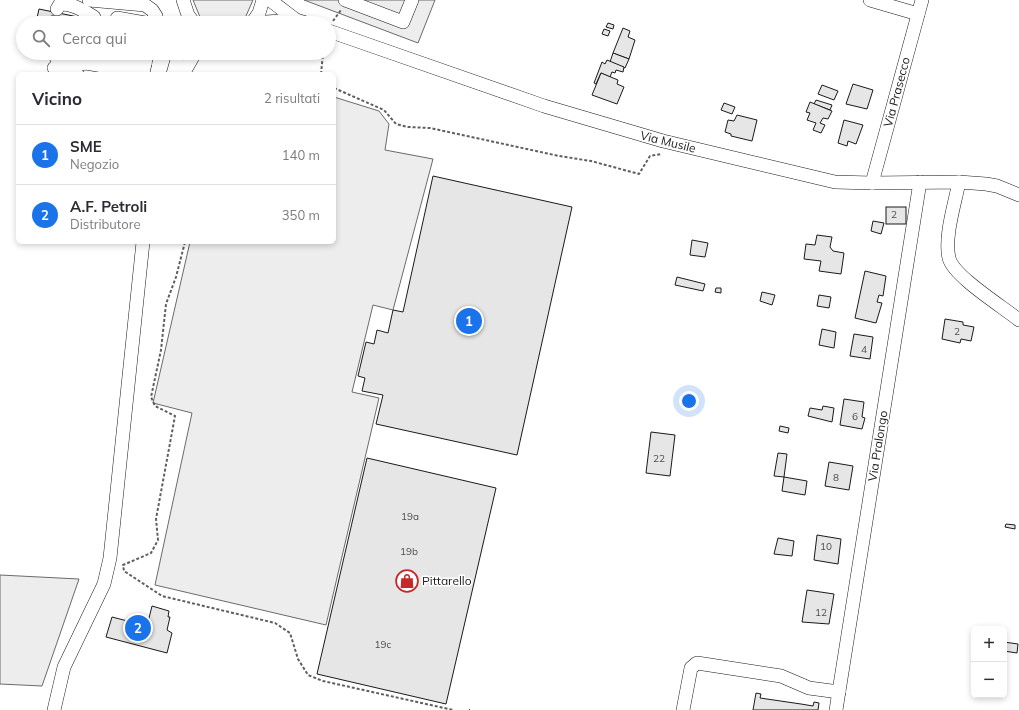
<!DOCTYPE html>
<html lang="it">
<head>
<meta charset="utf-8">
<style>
	body { margin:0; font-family:Mulish,sans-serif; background:#f7f7f7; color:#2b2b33 }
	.controls { position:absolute; right:12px; bottom:12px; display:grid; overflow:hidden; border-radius:6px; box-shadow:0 2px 6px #0003 }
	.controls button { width:36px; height:36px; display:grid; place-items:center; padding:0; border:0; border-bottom:1px solid #e1e1e2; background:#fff; color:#2b2b33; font:20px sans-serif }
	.you { position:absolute; left:689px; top:401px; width:14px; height:14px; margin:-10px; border:3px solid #fff; border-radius:50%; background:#1a73e8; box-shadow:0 0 0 6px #1a73e833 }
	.badge { display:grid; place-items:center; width:26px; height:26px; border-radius:50%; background:#1a73e8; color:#fff; font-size:13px; font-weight:700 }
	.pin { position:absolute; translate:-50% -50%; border:2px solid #fff; box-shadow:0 1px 4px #0006 }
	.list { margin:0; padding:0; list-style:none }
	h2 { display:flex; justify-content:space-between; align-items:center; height:52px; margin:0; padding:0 16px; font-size:17px }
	h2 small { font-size:13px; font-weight:400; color:#7c7c81 }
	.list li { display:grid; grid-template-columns:26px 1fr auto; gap:12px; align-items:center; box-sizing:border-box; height:60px; padding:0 16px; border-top:1px solid #e1e1e2 }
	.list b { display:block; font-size:15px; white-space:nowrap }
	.list p { margin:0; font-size:13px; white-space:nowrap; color:#7c7c81 }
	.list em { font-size:13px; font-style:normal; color:#7c7c81 }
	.icon { flex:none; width:22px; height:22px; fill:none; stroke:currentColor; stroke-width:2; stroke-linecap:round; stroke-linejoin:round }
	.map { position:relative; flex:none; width:1019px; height:710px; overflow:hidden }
	.search { position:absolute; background:#fff; box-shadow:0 2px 6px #0003; left:16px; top:16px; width:320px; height:44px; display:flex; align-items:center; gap:10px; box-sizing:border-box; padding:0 14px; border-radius:22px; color:#7c7c81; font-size:15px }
	.panel { position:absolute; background:#fff; box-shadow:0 2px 6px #0003; left:16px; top:72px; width:320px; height:172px; border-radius:6px }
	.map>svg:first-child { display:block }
</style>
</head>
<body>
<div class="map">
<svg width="1019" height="710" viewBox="0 0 1019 710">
	<rect width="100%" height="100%" fill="#fff"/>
	<g fill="#ededed" stroke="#6a6a6a">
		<path d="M193 0H253L246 16 237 23H209L200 17Z"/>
		<path d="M304 0H435L418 43Z"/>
		<path d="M334 97 379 111 389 124 385 150 433 159 393 310 373 305 352 392 379 398 326 625 155 585 192 413 153 403 190 242H334Z"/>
		<path d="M0 575 79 579 42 686 0 684Z"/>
	</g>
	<g fill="#e6e6e6" stroke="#1a1a1a">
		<path d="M39 9 78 17 77 23H62L37 18Z"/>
		<path d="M608 23 614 25 613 29 606 27Z"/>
		<path d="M623 28 630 31 628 37 635 40 629 59 613 53Z"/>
		<path d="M604 29 610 31 608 36 602 34Z"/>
		<path d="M33 53H80L78 62Z"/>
		<path d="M130 53H141L138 66 127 64Z"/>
		<path d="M613 53 629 59 625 68 610 62Z"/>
		<path d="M607 60 624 67 623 72 616 70 615 73 612 72 610 77 601 73 596 84 594 83 602 62 605 64Z"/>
		<path d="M601 73 618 80 617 84 624 87 617 104 592 95Z"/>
		<path d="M853 84 873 90 867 109 846 104Z"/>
		<path d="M822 85 838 91 834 100 818 94Z"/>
		<path d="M816 100 832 105 830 110 814 104Z"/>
		<path d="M810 102 832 111 828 119 823 118 820 123 825 125 821 133 813 130 816 123 807 120 810 113 806 112Z"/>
		<path d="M724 103 735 107 732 114 721 110Z"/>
		<path d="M737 115 757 120 752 141 731 136V134L725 132 728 120 734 121Z"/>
		<path d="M844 120 863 125 856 144 848 141 847 146 838 143Z"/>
		<path d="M433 176 572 207 517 455 376 424 383 395 362 391 365 378 358 376 366 342 374 344 377 330 388 333 393 310 403 312Z"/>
		<rect x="886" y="207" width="20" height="17"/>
		<path d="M873 221 884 223 881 234 871 231Z"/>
		<path d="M817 235 832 237 830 247 833 251 844 253 841 274 819 271 821 261 804 259 806 244 815 245Z"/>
		<path d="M692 240 708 243 705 257 690 255Z"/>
		<path d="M865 271 886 276 883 296 879 295 877 302 882 303 876 323 855 318Z"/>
		<path d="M677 277 705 284 703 291 675 285Z"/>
		<path d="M716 288H721V293L715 292Z"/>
		<path d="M762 292 775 295 772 305 760 301Z"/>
		<path d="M819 295 831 297 829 308 817 306Z"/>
		<path d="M945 319 963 322V325L974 327 971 341 961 339 960 343 942 339Z"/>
		<path d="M822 329 836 332 834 348 819 345Z"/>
		<path d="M854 334 873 337 870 359 850 356Z"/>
		<path d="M844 399 864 402 862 417 865 418 862 429 840 425Z"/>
		<path d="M823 406 834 408 832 422 808 416 810 408 822 410Z"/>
		<path d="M780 426 789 428 788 433 779 431Z"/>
		<path d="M651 432 675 435 670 476 646 473Z"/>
		<path d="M778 453 787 454 784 477 774 476Z"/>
		<path d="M367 458 496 488 446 704 317 674Z"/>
		<path d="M829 462 853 466 849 490 825 486Z"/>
		<path d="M784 477 807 481 805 495 782 491Z"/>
		<path d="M1006 524 1015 525V529L1005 527Z"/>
		<path d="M817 535 841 539 838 564 814 560Z"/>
		<path d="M778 538 794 541 792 556 774 554Z"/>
		<path d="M807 590 834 594 829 624 802 622Z"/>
		<path d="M152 606 169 611 168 617H170L167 630 172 633 167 653 106 637 112 617 147 626Z"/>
		<path d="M1004 642 1018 644 1017 653 1004 651Z"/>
		<path d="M756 693 761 694 760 698 801 704 813 706 814 702 819 703 818 710H753Z"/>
	</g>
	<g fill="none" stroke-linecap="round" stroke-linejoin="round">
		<g stroke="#1a1a1a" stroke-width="14">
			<g id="minor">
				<path d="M89 0 145 5 152 10 156 16 154 23"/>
				<path d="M183 0 188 15 194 23"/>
				<path d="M270 0 296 20"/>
				<path d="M345 0 403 22 412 0"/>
				<path d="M870 0 918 14"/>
				<path d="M57 9 60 4C72 3 84 11 94 17"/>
				<path d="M54 23V22"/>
				<path d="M116 23 117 18 145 23"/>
				<path d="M252 23 296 20 306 23"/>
				<path d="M252 23 259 13 263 0"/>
				<path d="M329 31 544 106 663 141 835 182 872 183 959 182 986 184 997 186 1019 195"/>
				<path d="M54 53 57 59 77 74"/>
				<path d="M109 58 145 64"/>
				<path d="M86 63 143 73 147 54"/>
				<path d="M54 68 86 63 87 53"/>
				<path d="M173 74 179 53"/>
				<path d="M183 74 195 53"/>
				<path d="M959 182C955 203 944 237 949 258 953 276 1003 307 1019 320"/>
				<path d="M872 183 922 0"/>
				<path d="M54 710 64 667 104 584 110 558 143 242"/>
				<path d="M683 710 691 668 697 663 781 676 809 688 839 692"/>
				<path d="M836 710 920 182"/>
			</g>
		</g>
		<g stroke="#5f5f5f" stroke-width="2" stroke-dasharray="3 2" stroke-linecap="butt">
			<path d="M333 21 341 10"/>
			<path d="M229 74H249"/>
			<path d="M321 74 323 53"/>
			<path d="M334 88 384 110 396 124 408 127 430 128 559 156 591 161 639 174 650 156 661 154"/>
			<path d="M185 242 176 277 166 304 161 350 151 397 155 406 175 416 156 519 158 540 151 553 123 565 124 571 162 596 275 623 290 633 298 659 308 675 323 681 453 710"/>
			<path d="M469 710H470"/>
		</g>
		<use href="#minor" stroke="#fff" stroke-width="13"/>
	</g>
	<defs>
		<g id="shop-ring" transform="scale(1.15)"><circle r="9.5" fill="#fff" stroke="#c62828" stroke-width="1.5"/><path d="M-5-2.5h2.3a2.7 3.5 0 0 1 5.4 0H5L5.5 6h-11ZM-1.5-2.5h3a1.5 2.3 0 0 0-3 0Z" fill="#c62828"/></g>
	</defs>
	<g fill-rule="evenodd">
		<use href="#shop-ring" x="407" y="581"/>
	</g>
	<g text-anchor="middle" stroke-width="3" stroke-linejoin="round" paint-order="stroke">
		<g font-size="10" fill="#4d4d4d">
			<text x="894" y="218">2</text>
			<text x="957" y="335">2</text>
			<text x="864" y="353">4</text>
			<text x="855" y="420">6</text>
			<text x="659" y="462">22</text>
			<text x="836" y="481">8</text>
			<text x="410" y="520">19a</text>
			<text x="826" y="550">10</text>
			<text x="409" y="555">19b</text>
			<text x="821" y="616">12</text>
			<text x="383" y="648">19c</text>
		</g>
		<g font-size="12" fill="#1a1a1a" stroke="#fff">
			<text transform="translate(897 92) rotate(-75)" y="4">Via Prasecco</text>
			<text transform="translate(668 142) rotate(14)" y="4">Via Musile</text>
			<text transform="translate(878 446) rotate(-81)" y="4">Via Pralongo</text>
		</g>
		<g font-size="12" fill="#1a1a1a" stroke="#fff" text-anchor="start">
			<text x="422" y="585">Pittarello</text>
		</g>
	</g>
</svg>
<div class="controls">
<button>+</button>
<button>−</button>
</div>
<div class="you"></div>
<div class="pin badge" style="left:469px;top:321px">1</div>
<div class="pin badge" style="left:138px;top:628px">2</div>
<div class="search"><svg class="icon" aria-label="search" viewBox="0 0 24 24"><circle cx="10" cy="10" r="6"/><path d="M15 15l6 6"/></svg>Cerca qui</div>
<section class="panel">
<h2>Vicino<small>2 risultati</small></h2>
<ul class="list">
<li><span class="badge">1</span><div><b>SME</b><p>Negozio</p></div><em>140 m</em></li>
<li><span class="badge">2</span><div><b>A.F. Petroli</b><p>Distributore</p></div><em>350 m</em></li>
</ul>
</section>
</div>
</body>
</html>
